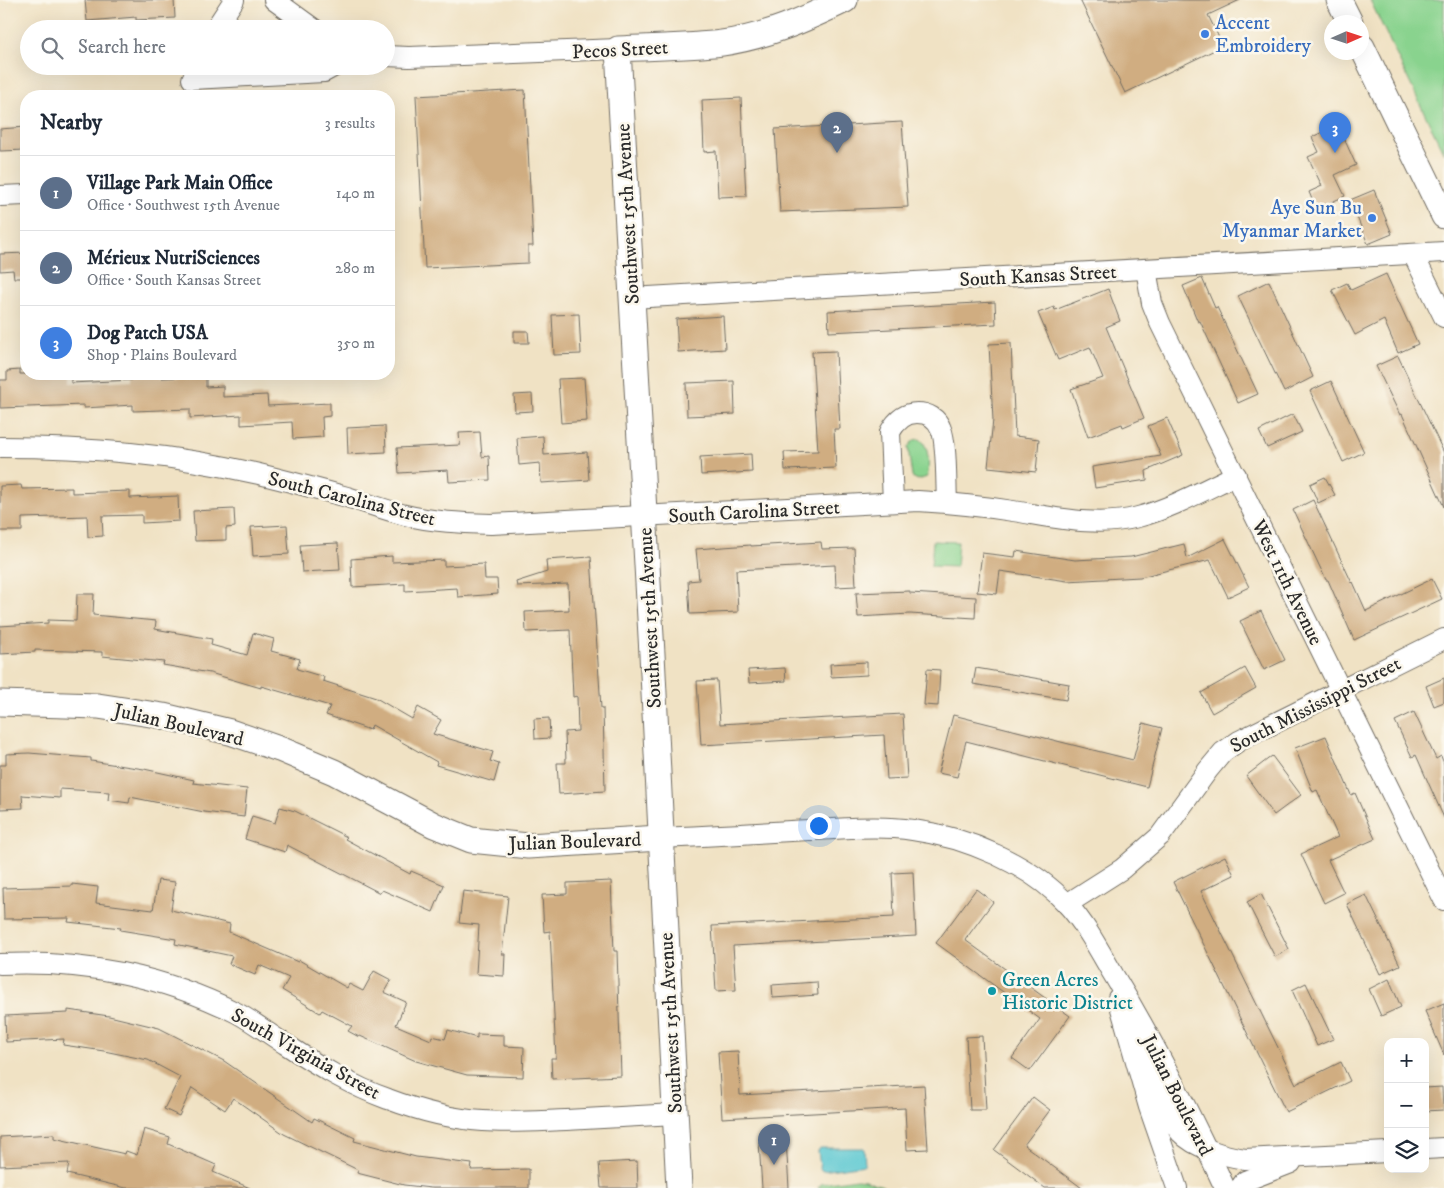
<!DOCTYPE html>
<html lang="en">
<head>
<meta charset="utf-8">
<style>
	body { margin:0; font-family:"IM FELL DW Pica",serif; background:#f6f6f7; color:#1f2937 }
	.controls { position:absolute; right:15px; bottom:15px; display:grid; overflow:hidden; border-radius:10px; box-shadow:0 5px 20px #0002 }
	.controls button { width:45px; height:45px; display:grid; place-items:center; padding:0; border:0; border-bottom:1px solid #e0e1e3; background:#fff; color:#1f2937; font:25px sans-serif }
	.compass { position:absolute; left:1324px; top:15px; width:45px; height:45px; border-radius:50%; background:#fff; box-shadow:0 5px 20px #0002; rotate:87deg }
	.you { position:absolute; left:818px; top:825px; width:18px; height:18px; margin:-12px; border:4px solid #fff; border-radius:50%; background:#1a73e8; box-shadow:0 0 0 8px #1a73e833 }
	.badge { display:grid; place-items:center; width:32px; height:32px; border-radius:50%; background:#c8321e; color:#fff; font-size:16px; font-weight:700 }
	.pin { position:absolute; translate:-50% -41px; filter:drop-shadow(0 1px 2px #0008) }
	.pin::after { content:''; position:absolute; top:26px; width:18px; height:15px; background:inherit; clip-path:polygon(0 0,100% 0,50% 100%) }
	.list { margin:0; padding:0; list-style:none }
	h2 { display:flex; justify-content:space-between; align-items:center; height:65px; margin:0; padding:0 20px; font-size:21px }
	h2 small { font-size:16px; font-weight:400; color:#747a83 }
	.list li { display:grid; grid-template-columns:32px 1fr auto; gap:15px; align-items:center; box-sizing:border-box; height:75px; padding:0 20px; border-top:1px solid #e0e1e3 }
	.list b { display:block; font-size:19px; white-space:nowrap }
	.list p { margin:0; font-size:16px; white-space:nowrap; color:#747a83 }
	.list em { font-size:16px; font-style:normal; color:#747a83 }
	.icon { flex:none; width:28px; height:28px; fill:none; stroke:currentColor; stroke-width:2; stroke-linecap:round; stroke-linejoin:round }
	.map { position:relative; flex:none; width:1444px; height:1188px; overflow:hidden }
	.search { position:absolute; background:#fff; box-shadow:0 5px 20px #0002; left:20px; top:20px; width:375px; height:55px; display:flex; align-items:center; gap:12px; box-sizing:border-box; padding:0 18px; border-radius:28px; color:#747a83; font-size:19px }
	.panel { position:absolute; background:#fff; box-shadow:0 5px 20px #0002; left:20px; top:90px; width:375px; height:290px; border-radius:20px }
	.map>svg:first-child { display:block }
</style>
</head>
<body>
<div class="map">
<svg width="1444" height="1188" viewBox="0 0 1444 1188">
	<rect width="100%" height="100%" fill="#fbf7ec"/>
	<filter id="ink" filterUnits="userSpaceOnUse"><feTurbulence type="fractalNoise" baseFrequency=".02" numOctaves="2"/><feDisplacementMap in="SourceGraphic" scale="10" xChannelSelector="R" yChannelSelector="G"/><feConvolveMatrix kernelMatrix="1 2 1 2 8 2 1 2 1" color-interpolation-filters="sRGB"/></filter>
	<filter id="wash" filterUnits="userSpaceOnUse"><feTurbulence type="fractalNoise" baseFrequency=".0096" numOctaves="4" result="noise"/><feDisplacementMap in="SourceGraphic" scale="20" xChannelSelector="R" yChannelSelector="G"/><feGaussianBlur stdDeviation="1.12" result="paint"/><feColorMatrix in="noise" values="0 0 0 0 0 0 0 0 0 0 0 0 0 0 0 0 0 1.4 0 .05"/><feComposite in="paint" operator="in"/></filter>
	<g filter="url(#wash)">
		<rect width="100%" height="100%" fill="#f0e2c4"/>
		<g fill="#89d38e" stroke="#5a7f5c">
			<path d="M1370 0H1444V154Z"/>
			<path d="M920 439C929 445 930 467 927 477L918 480 912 477 908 447 914 440Z"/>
			<path d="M933 541 958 542 956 567 931 566Z"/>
			<path d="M857 1179 865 1180 883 1186V1188H818L821 1184Z"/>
		</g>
		<path fill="#5bc8d1" stroke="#437a7e" d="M820 1148H864L865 1165 822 1171 820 1168 818 1151Z"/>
		<g id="blocks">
			<g fill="#d0ad81">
				<path d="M85 0H174L175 18 136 20V17L87 21Z"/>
				<path d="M1080 0H1240L1208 15 1223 46 1125 93Z"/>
				<path d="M525 90 533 246H528V263L425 268 416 96Z"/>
				<path d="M741 98 746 196 718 197 716 151 704 152 702 100Z"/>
				<path d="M902 122 908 207 780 212 775 129Z"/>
				<path d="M1338 125 1356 165 1335 175 1345 196 1316 209 1309 192 1322 186 1308 157 1319 152 1312 137Z"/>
				<path d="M26 127V150L0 151V129Z"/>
				<path d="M1374 190 1392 234 1368 244 1350 200Z"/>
				<path d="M26 253V278H14L13 270 0 271V254Z"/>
				<path d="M1386 274 1418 344 1398 353 1384 320 1355 335 1332 290 1347 283 1351 290Z"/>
				<path d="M1202 278 1215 308 1217 307 1258 394 1238 403 1200 321 1198 322 1183 286Z"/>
				<path d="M1269 281 1313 377 1284 392 1238 296Z"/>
				<path d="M1108 289 1120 321 1106 327 1144 418 1123 427 1122 424 1088 437 1071 389 1103 378 1090 347 1058 360 1038 313 1054 307 1055 310Z"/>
				<path d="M995 302 996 324 829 332 828 311Z"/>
				<path d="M579 314 581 354 554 355 552 315Z"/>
				<path d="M723 316 725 349 678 352 676 319Z"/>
				<path d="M514 331H528L529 343H514Z"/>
				<path d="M1011 343 1015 436 1039 439 1036 472 988 467 993 420 989 344Z"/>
				<path d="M836 351 840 429H834L836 468 785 470 784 452 818 451 812 352Z"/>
				<path d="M1398 356 1444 453V507L1402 414 1400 415 1376 366Z"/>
				<path d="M20 370V374H71V383L132 380V374H162V378L206 376V387L223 386V397L267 395 268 406 330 403V416L322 417 323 437 293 439 292 422 241 425V415L190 418V409L133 411V405L84 408V405L0 408V380H7V371Z"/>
				<path d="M584 378 587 421 561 423 558 379Z"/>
				<path d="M734 381 735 414 687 416 686 383Z"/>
				<path d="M1331 381 1364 452 1343 462 1310 391Z"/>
				<path d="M532 394 533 411 515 412 514 395Z"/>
				<path d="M1293 414 1302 432 1267 448 1259 431Z"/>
				<path d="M1167 418 1183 455 1146 471 1147 480 1095 488 1092 467 1161 456 1148 426Z"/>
				<path d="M385 426 386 452 348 454 347 428Z"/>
				<path d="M480 432 482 457 489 456 490 480 449 482 448 470 399 473 397 448 460 445 459 433Z"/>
				<path d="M543 436 544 455 587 452 589 480 541 483 540 463 519 465 517 438Z"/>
				<path d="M751 454 752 472 701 475 700 457Z"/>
				<path d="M1325 477 1335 495 1318 503 1310 484Z"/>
				<path d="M21 485 22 489 72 488V493L130 491V498L178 496 179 521 142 523V515L102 516 103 536 88 537 87 516 22 518V531H0V486Z"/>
				<path d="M1313 500 1352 583 1353 582 1366 611 1432 579 1442 599 1354 640 1328 580H1326L1293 510Z"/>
				<path d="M234 509 235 527 226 528V540L195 541 193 511Z"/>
				<path d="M287 525 289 554 253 556 251 527Z"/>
				<path d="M1225 539 1249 587 1228 597 1210 560 1140 577 1067 581 1000 571 997 594 977 592 982 553 1015 557 1016 551 1075 560 1131 557 1184 544 1187 558Z"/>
				<path d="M821 542 822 549 854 548 856 586 836 587 835 565 736 570 738 612 690 614 688 581 699 580 696 549 751 545V546Z"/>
				<path d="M338 543 340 570 302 572 300 545Z"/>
				<path d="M392 556V562L444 560V566L484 564 485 579H497L498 594 458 597 457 588 405 591V584L352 587 351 559Z"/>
				<path d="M591 557 601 708H603L605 791 559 794 557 763H566L565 732 578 731 577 696 573 697 570 630 526 632 525 612 569 610 568 584 517 586 516 582 547 572 546 560Z"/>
				<path d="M910 591V593L976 597 975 618 910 614 858 617 856 593Z"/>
				<path d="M77 594H94L93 615 156 621 155 629 212 639 211 645 247 655 253 633 274 639 271 651 300 659 297 669 324 677 323 681 376 698 412 719 418 707 441 720 433 734 493 752 490 761 499 764 494 782 436 765 437 762 372 725 370 730 326 715 330 706 261 686V688L210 673 163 665 164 662 102 656V652L35 650V652L0 654V626L48 623V620L76 621Z"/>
				<path d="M1261 611 1285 660 1264 670 1240 621Z"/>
				<path d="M867 662V675L831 677 830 664Z"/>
				<path d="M785 668 786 681 749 683 748 670Z"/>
				<path d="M976 668 1069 684 1066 700 973 684Z"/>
				<path d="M1245 668 1256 688 1212 713 1201 693Z"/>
				<path d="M927 669 940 670 938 706 924 705Z"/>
				<path d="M1444 678V702L1434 706 1426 686Z"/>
				<path d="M717 680 720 724 903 714 907 778 887 779 884 735 701 745 697 681Z"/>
				<path d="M1414 712 1436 759 1441 756 1444 764V818L1416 755 1412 757 1395 721Z"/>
				<path d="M953 715 1133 760 1143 723 1162 728 1147 787 966 741 957 777 938 773Z"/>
				<path d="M549 718 550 738 535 739 534 719Z"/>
				<path d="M1326 736 1351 795 1355 793 1375 839 1328 860 1344 893 1324 903 1301 854 1338 837 1317 790 1313 792 1295 748Z"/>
				<path d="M29 753 91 758V761L144 769 194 780 193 783 247 789 244 817 204 812 130 797 129 803 108 800 109 792 60 789V798L22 795 23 808 0 809V765H6V754Z"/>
				<path d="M1272 756 1301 795 1274 815 1246 776Z"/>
				<path d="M280 807 295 811 347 837 345 839 410 874 411 871 444 885 433 912 382 890 380 893 287 845 285 852 245 839 252 816 275 823Z"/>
				<path d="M1225 856 1234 875 1201 891 1296 1084 1341 1062 1350 1081 1286 1112 1173 882Z"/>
				<path d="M913 872 916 936 733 946 736 990 716 991 712 926 894 917 892 873Z"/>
				<path d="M158 880 175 882 171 910 230 924 229 932 298 962 299 960 347 988 349 984 363 991 374 971 391 980 384 992 406 1002 396 1025 431 1040 432 1036 445 1039 448 1030 477 1038V1034L504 1035V1046L524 1047 523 1077 467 1075 416 1061 360 1036 359 1037 348 1031 352 1026 322 1010 320 1013 282 990 289 978 259 965 255 975 229 964 232 956 175 944 176 939 120 930 121 928 68 922 69 918 4 919 3 888 72 886V884L98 887 96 903 153 910Z"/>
				<path d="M611 881 614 951H617L621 1076 552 1079 551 1058H556L550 931 544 932 542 895 567 894V883Z"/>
				<path d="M976 889 993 902 965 940 1070 1016 1030 1071 1012 1058 1040 1019 936 943Z"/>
				<path d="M463 891 508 896 502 954H505L504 976 476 974 479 925 459 923Z"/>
				<path d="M1261 894 1289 949 1275 957 1247 902Z"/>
				<path d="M1366 895 1400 965 1380 974 1347 904Z"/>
				<path d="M1389 979 1401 1007 1381 1016 1369 989Z"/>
				<path d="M817 982 818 995 773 998 772 985Z"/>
				<path d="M1306 983 1333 1039 1317 1046 1292 990Z"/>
				<path d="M1444 1003V1055L1425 1011Z"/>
				<path d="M68 1010 109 1016 159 1028 224 1061 312 1122 314 1118 355 1138 354 1141 416 1157 472 1164 471 1170 529 1169V1188H431L404 1185 357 1173 358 1170 284 1134 233 1098 225 1110 192 1088 179 1116 164 1109 180 1077 148 1060 104 1051 63 1045 64 1039 6 1042 5 1016 68 1013Z"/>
				<path d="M982 1036 986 1110H970L966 1037Z"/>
				<path d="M738 1051 740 1095 924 1085 928 1149 907 1150 905 1108 722 1118 718 1052Z"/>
				<path d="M1442 1087 1443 1110 1425 1111V1088Z"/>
				<path d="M1033 1097 1050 1110 1024 1145 1082 1188H1045L994 1150Z"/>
				<path d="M144 1129 170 1137 168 1144 216 1165 213 1172 250 1188H126L67 1174 69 1163 0 1166V1137L54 1134V1138L125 1154 126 1151 137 1155Z"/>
				<path d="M786 1140 789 1188H762L759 1142Z"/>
				<path d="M637 1161 638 1188H601L599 1163Z"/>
			</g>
		</g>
	</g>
	<g filter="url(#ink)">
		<use href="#blocks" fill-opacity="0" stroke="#706b61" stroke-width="1"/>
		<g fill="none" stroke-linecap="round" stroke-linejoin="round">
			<g stroke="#706b61" stroke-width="22">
				<g id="minor">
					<path d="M274 0 314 29"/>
					<path d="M215 29 234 0"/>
					<path d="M386 56 409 57 618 49"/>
					<path d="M192 79 324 72 335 66"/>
					<path d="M0 196 26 195"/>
					<path d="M1413 254 1444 317"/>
					<path d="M1146 269 1152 303 1160 323 1444 900"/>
					<path d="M631 298 1444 252"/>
					<path d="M0 447C90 447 171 454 259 474 288 481 318 489 347 497 366 503 385 510 405 515 433 522 462 523 491 524L918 501C950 503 981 506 1013 511 1053 517 1097 528 1138 517 1172 508 1204 490 1236 475"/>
					<path d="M893 502 890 432C896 421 904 413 917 413 928 413 937 418 941 429 947 442 946 486 947 503"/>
					<path d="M660 838C709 836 758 833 808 830 842 829 879 825 913 830 966 837 1030 864 1067 904 1086 925 1099 950 1113 974 1154 1042 1191 1115 1225 1188"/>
					<path d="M1067 904 1122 869 1160 836 1208 770 1223 752 1239 741 1444 639"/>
					<path d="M0 964C82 960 164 976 237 1013 254 1022 269 1034 285 1044 317 1065 351 1086 388 1099 417 1110 451 1119 483 1121 510 1123 538 1121 566 1120 602 1118 639 1116 675 1114"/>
					<path d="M1118 998 1149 1107 1177 1188"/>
					<path d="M1132 1044C1139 1052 1145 1060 1150 1069 1161 1089 1165 1115 1181 1133 1195 1148 1225 1156 1245 1159L1388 1152"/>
					<path d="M1425 1149 1444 1148"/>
					<path d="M1240 1188 1245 1181 1291 1163"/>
				</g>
			</g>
			<g stroke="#706b61" stroke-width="27">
				<g id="major">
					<path d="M1339 0 1350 22"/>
					<path d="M1362 47 1444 216"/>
					<path d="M0 703 98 706 163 716 230 732 282 750 334 772 434 825 471 840 528 846 660 838"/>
					<path d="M679 1188 652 654 618 49C653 47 688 47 722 43 766 37 806 19 845 0"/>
				</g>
			</g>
			<use href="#minor" stroke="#fff" stroke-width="20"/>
			<use href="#major" stroke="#fff" stroke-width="25"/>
		</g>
	</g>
	<g fill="#3f7fe0" stroke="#fbf7ec" stroke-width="2">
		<circle cx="1205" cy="34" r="5"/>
		<circle cx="1372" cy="218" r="5"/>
	</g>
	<circle fill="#0f9aa8" stroke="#fbf7ec" stroke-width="2" cx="992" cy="991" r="5"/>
	<g text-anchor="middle" stroke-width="5" stroke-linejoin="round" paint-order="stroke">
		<g font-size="20" fill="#366cbe" stroke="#fbf7ec" text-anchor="start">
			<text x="1215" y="29">Accent<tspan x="1215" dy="23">Embroidery</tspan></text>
			<text x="1362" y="214" text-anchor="end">Aye Sun Bu<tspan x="1362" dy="23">Myanmar Market</tspan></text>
		</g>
		<g font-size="20" fill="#2b2b2b" stroke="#fbf7ec">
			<text transform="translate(620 49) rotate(-3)" y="7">Pecos Street</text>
			<text transform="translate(627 214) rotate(-93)" y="7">Southwest 15th Avenue</text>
			<text transform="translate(1038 275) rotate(-3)" y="7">South Kansas Street</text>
			<text transform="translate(352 498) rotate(14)" y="7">South Carolina Street</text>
			<text transform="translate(754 511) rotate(-3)" y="7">South Carolina Street</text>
			<text transform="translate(1288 582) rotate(64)" y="7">West 11th Avenue</text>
			<text transform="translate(649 618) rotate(-93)" y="7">Southwest 15th Avenue</text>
			<text transform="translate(1315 704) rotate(-27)" y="7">South Mississippi Street</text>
			<text transform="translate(179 724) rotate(13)" y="7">Julian Boulevard</text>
			<text transform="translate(575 841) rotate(-2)" y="7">Julian Boulevard</text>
			<text transform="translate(670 1023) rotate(-93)" y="7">Southwest 15th Avenue</text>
			<text transform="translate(306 1053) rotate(29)" y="7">South Virginia Street</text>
			<text transform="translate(1178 1095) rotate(63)" y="7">Julian Boulevard</text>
		</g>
		<g font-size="20" fill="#0d838f" stroke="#fbf7ec" text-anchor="start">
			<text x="1002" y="986">Green Acres<tspan x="1002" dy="23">Historic District</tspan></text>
		</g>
	</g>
</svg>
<div class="controls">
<button>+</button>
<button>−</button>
<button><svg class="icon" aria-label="layers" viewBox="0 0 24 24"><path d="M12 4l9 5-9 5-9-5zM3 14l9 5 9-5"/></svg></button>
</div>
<svg class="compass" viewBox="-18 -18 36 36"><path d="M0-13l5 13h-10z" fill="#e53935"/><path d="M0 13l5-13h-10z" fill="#747a83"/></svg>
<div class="you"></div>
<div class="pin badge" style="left:774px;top:1165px;background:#5c6f8a">1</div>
<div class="pin badge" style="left:837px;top:153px;background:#5c6f8a">2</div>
<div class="pin badge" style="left:1335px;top:153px;background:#3f7fe0">3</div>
<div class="search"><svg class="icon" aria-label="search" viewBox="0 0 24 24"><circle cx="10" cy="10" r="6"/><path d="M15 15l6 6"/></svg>Search here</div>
<section class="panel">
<h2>Nearby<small>3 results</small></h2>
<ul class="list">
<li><span class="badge" style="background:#5c6f8a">1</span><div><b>Village Park Main Office</b><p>Office · Southwest 15th Avenue</p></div><em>140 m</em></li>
<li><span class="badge" style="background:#5c6f8a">2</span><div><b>Mérieux NutriSciences</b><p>Office · South Kansas Street</p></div><em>280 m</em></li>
<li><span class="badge" style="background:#3f7fe0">3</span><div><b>Dog Patch USA</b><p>Shop · Plains Boulevard</p></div><em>350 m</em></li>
</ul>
</section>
</div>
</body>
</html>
